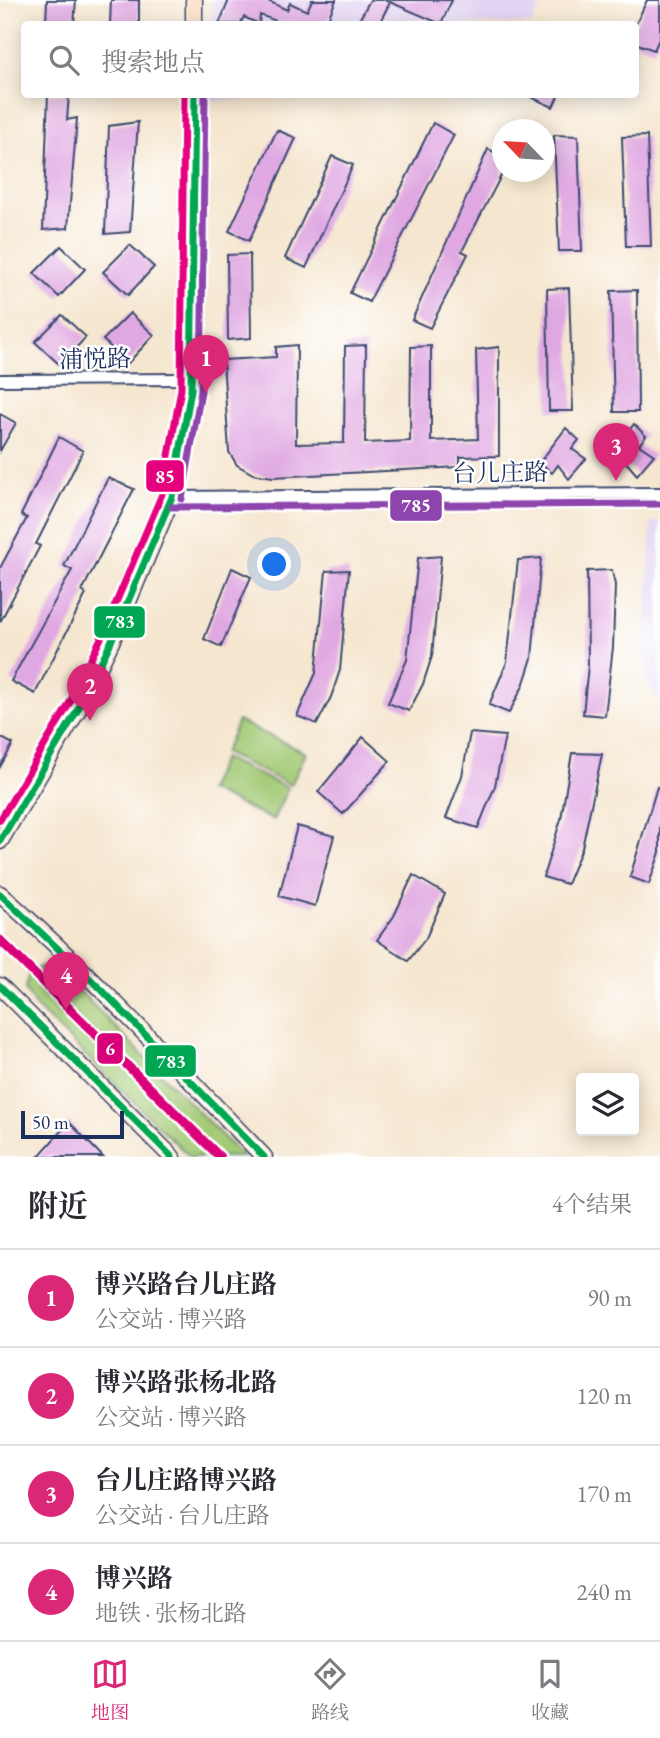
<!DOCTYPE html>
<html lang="zh">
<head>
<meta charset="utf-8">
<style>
	body { margin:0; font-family:"EB Garamond","Noto Serif SC",serif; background:#f7f7f7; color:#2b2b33 }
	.controls { position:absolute; right:21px; bottom:21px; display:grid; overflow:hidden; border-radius:7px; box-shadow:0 4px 18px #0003 }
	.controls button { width:63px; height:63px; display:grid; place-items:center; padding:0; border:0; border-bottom:2px solid #e1e1e2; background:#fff; color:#2b2b33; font:35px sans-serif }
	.compass { position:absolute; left:492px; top:119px; width:63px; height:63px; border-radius:50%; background:#fff; box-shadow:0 4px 18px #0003; rotate:295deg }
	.scale { position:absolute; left:21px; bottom:18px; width:103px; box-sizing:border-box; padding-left:7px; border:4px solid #1b2f5e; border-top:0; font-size:19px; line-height:24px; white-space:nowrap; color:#1b2f5e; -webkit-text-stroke:5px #fff; paint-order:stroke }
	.you { position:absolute; left:275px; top:565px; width:24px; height:24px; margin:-18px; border:5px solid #fff; border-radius:50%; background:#1a73e8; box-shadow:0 0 0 10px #1a73e833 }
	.badge { display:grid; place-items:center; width:46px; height:46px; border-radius:50%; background:#db2777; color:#fff; font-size:23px; font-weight:700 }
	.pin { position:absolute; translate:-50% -58px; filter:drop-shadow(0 2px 4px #0008) }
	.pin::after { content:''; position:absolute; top:37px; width:24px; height:21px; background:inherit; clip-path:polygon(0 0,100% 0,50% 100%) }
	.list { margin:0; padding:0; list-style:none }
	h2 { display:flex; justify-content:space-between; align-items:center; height:91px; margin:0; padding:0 28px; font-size:30px }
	h2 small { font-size:23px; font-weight:400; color:#7c7c81 }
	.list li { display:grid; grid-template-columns:46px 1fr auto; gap:21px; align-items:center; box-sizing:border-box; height:98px; padding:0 28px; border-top:2px solid #e1e1e2 }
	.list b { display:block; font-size:26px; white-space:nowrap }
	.list p { margin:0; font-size:23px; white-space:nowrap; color:#7c7c81 }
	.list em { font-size:23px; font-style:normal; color:#7c7c81 }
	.icon { flex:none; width:38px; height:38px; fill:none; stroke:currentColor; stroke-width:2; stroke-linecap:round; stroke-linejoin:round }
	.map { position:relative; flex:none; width:660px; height:1157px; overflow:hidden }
	.search { position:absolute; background:#fff; box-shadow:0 4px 18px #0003; left:21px; right:21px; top:21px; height:77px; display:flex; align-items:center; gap:18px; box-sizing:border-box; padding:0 24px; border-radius:7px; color:#7c7c81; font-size:26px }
	.sheet { height:483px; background:#fff }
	nav { display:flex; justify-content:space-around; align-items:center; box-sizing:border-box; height:98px; border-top:2px solid #e1e1e2; background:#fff; font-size:19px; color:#7c7c81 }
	nav a { display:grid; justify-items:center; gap:4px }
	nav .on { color:#db2777 }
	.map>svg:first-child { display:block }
</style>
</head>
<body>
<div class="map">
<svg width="660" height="1157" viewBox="0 0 660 1157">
	<rect width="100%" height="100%" fill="#fff"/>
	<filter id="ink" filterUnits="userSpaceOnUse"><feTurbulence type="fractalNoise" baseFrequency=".0143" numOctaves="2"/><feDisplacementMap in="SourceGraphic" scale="14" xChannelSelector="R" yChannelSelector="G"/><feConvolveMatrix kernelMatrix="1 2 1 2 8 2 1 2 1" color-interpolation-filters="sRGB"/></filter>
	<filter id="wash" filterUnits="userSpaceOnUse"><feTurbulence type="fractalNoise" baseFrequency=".00686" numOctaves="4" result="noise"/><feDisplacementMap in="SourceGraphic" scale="28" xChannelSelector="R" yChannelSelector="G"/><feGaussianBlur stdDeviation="1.57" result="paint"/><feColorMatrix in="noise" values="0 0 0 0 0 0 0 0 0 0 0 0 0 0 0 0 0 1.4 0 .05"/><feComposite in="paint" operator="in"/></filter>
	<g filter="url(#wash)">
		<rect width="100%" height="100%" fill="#f5e6cf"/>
		<g fill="#e2d4f3">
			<path d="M212 0H543L532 24H211Z"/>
			<path d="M210 95V94L339 95 210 101Z"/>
			<path d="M651 522H660V701L644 679Z"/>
		</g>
		<g fill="#a2c973" stroke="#5e7c68" stroke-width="2">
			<path d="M238 721 306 753 291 785 224 753Z"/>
			<path d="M223 758 288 788 273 820 208 790Z"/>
			<path d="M42 966 56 967 243 1157H190L34 1005 25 989 29 973Z"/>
		</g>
		<g id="blocks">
			<g fill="#e0a8e2">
				<path d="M47 0H76L74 24H46Z"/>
				<path d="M111 0H139V24H110Z"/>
				<path d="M229 0H266L287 10 290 3 307 11 312 0H336L326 24H285L260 15 259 24 244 17 240 24H219Z"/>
				<path d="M370 0H452L441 24 390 2 379 24H357Z"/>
				<path d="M647 0H660V37L654 50 635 43V26Z"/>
				<path d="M48 94H69L67 120 77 118 68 228 43 230Z"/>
				<path d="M524 94H559L553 107Z"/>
				<path d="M138 122 130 232 105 234 109 126Z"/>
				<path d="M433 123 454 135 369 302 350 293Z"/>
				<path d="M277 130 296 138 249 241 229 231Z"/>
				<path d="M554 135 578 136 582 251H559Z"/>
				<path d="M647 136 651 246H626L622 137Z"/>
				<path d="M488 149 502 156V174L462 251 468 254 430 328 412 320Z"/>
				<path d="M332 156 353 165 306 268 285 258Z"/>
				<path d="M130 245 154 267 128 295 103 272Z"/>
				<path d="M61 246 85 269 59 297 34 273Z"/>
				<path d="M250 254 251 338 228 340 227 255Z"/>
				<path d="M569 288 573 411H549L547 289Z"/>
				<path d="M637 290 638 412H614L611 291Z"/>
				<path d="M130 313 154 335 128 363 103 340Z"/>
				<path d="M62 315 86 337 60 365 35 342Z"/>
				<path d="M297 345 296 444 344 443 345 346 366 345 365 443 410 441 411 347 431 346V441L478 439 476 350 499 347V456L460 457V467L273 477 253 474 237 465 229 452 223 360 276 357V347Z"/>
				<path d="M0 414 16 423 0 451Z"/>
				<path d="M634 424 646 436 639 445 654 455 637 475 625 461 619 469 608 458Z"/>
				<path d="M566 428 579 440 572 449 586 459 569 479 558 465 552 473 540 462Z"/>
				<path d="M59 437 83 451 36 544 40 546 0 622V568L27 518 21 515Z"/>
				<path d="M108 478 134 489 82 591 86 594 35 694 11 681 72 570 64 566Z"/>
				<path d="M441 556 432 656 423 684 409 711 388 703 407 660 418 558Z"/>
				<path d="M541 558 532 658 523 686 509 713 489 705 507 662 518 560Z"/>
				<path d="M232 568 251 577 221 647 204 639Z"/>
				<path d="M349 570 340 670 331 697 317 724 297 716 316 673 326 571Z"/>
				<path d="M612 570 615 585 613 647 605 716 583 714 588 665 587 571Z"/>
				<path d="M470 733 505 736 495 786 478 828 446 818 462 776Z"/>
				<path d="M0 737 13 744 0 767Z"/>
				<path d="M363 737 390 761 343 814 318 792Z"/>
				<path d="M572 753 602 754 582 848 567 884 543 877 561 819Z"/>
				<path d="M657 787 660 788V852L649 884 630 877Z"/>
				<path d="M297 826 334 836 315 906 279 896Z"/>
				<path d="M413 875 445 894 426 938 408 961 377 940 394 916Z"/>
				<path d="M69 1122 103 1157H38Z"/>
			</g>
		</g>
	</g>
	<g filter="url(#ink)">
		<use href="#blocks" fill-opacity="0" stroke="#3c4a6f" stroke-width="2"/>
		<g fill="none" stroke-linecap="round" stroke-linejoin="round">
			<g stroke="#3c4a6f" stroke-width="14">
				<g id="street">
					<path d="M0 380 190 379"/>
					<path d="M172 497 660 493"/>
				</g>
			</g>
			<g stroke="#3c4a6f" stroke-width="19">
				<g id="secondary">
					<path d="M194 0V24"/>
					<path d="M0 841 77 711 111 642 172 497 191 390 195 94"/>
					<path d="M0 894C93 976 178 1068 264 1157"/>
					<path d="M0 986 172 1157"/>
				</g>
			</g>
			<use href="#street" stroke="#fff" stroke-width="10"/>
			<use href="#secondary" stroke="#fce5cf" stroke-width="16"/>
			<g stroke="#fff" stroke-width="12">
				<g id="bus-1">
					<path d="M0 841 77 711 111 642 172 497 191 390 195 94"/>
					<path d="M0 894 102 990 264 1157"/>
					<path d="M0 986 172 1157"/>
				</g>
			</g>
			<g stroke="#fff" stroke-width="12">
				<g id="bus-2">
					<path d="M182 499 201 391 205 94"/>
					<path d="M172 507 660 504"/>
				</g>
			</g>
			<g stroke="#fff" stroke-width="12">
				<path id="bus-3" d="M0 820 68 706 101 638 162 494 181 389 184 94"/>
			</g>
			<use href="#bus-1" stroke="#00a651" stroke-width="7"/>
			<use href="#bus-2" stroke="#8e44ad" stroke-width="7"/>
			<use href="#bus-3" stroke="#e5007d" stroke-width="7"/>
			<g stroke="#fff" stroke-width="14">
				<path id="metro-1" d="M0 940 220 1157"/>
			</g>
			<use href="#metro-1" stroke="#d9017a" stroke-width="9"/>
		</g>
	</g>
	<g text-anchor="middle" stroke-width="5" stroke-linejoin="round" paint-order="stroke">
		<g font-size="24" fill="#1b2f5e" stroke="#fff">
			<text transform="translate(95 359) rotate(-1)" y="8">浦悦路</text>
			<text transform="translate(500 473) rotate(-1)" y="8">台儿庄路</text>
		</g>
	</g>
	<g stroke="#fff" stroke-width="2.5">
		<rect x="145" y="459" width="40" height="34" rx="7" fill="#e5007d"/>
		<rect x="389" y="489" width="54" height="33" rx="7" fill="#8e44ad"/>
		<rect x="93" y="605" width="53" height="34" rx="7" fill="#00a651"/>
		<rect x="96" y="1032" width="28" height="33" rx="7" fill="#d9017a"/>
		<rect x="144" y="1044" width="53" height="34" rx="7" fill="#00a651"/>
	</g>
	<g font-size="19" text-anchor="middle" font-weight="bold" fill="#fff">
		<text x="165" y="483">85</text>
		<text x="416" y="512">785</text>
		<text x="120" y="628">783</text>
		<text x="110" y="1055">6</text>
		<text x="171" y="1068">783</text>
	</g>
</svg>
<div class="controls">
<button><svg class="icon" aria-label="layers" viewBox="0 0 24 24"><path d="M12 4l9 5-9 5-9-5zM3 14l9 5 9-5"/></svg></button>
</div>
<svg class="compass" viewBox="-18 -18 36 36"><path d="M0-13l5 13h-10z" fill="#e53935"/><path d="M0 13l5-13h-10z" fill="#7c7c81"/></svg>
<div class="scale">50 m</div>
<div class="you"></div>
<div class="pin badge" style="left:206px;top:393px">1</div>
<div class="pin badge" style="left:90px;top:721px">2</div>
<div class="pin badge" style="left:616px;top:481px">3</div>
<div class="pin badge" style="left:66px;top:1010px">4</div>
<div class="search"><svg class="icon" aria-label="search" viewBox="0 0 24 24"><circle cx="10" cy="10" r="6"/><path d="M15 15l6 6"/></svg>搜索地点</div>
</div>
<section class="sheet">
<h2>附近<small>4个结果</small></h2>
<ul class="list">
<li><span class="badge">1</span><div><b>博兴路台儿庄路</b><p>公交站 · 博兴路</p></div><em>90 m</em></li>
<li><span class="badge">2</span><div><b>博兴路张杨北路</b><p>公交站 · 博兴路</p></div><em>120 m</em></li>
<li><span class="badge">3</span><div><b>台儿庄路博兴路</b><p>公交站 · 台儿庄路</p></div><em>170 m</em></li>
<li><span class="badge">4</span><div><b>博兴路</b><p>地铁 · 张杨北路</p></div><em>240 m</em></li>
</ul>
</section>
<nav>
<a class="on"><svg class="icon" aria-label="map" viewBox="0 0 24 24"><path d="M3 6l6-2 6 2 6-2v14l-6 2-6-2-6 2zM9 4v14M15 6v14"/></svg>地图</a>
<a><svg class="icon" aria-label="directions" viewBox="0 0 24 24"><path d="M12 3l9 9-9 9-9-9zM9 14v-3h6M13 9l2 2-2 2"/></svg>路线</a>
<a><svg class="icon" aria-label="saved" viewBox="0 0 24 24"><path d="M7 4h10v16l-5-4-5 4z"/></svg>收藏</a>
</nav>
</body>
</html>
